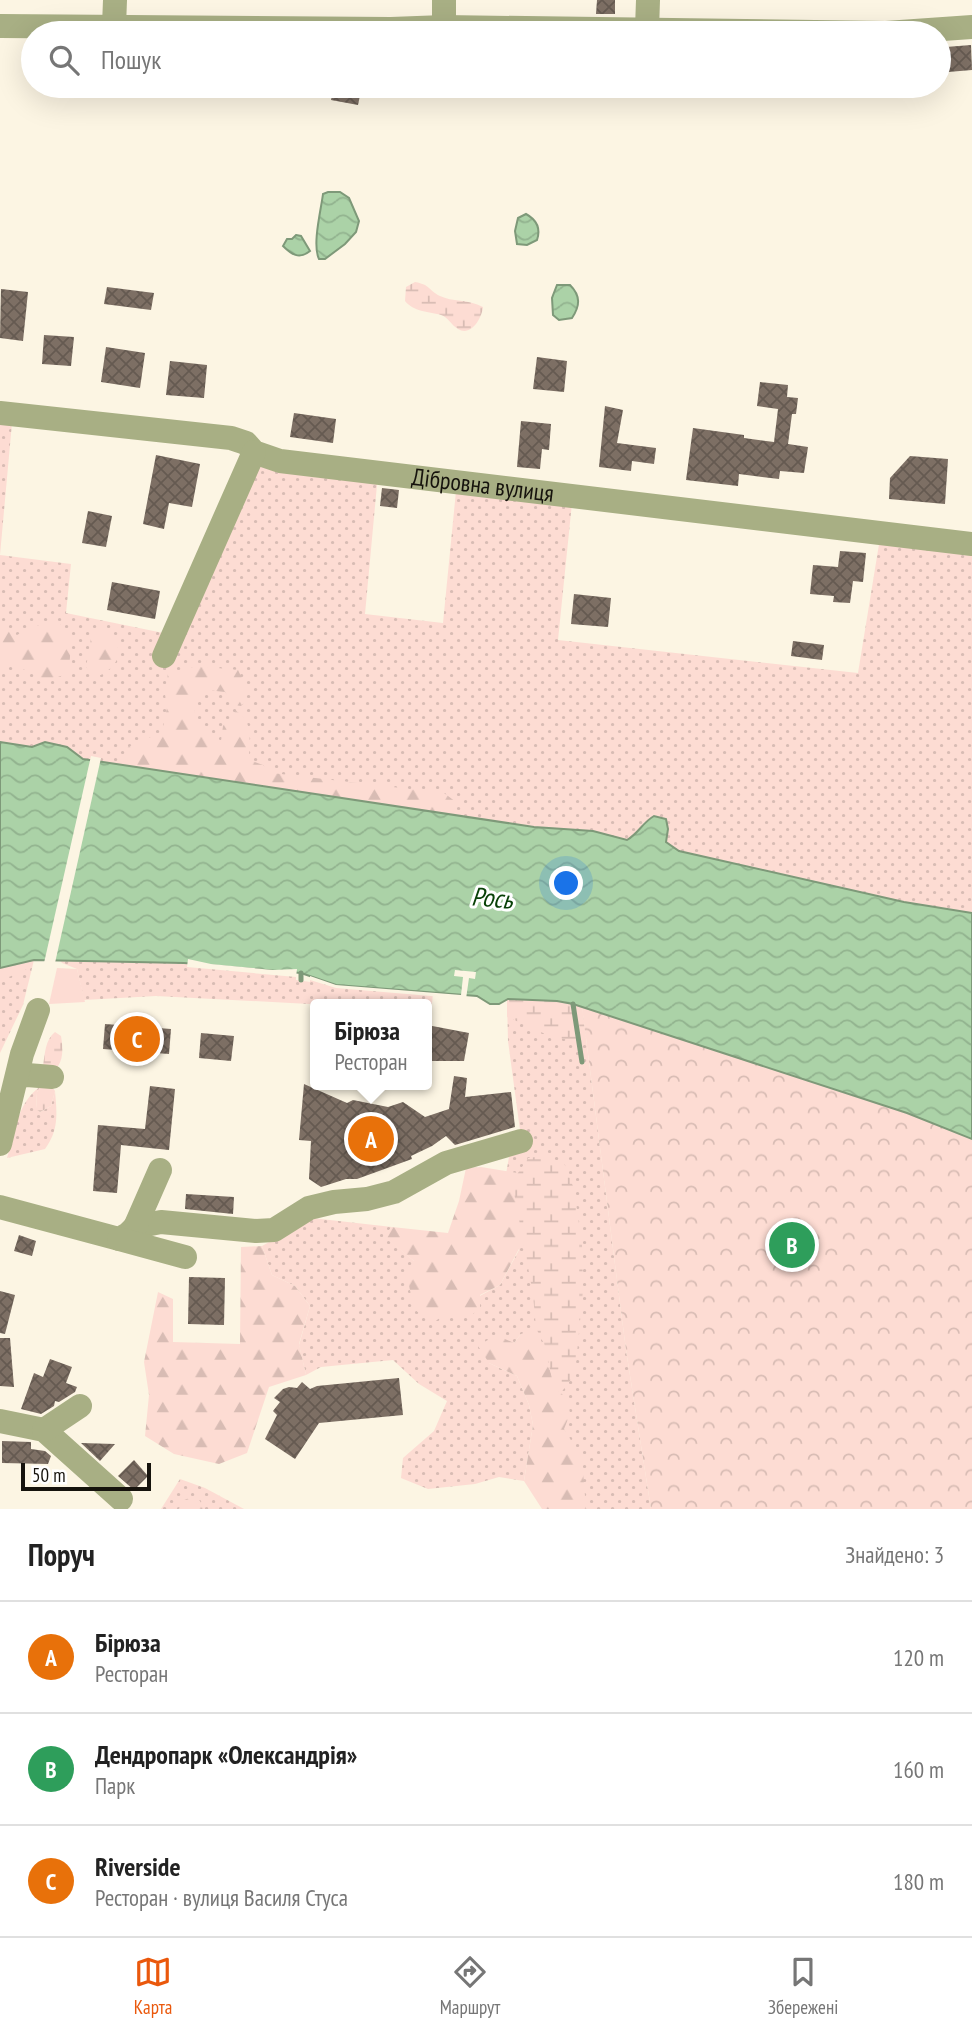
<!DOCTYPE html>
<html lang="uk">
<head>
<meta charset="utf-8">
<style>
	body { margin:0; font-family:"PT Sans Narrow",sans-serif; background:#f2f2f2; color:#222 }
	.scale { position:absolute; left:21px; bottom:18px; width:130px; box-sizing:border-box; padding-left:7px; border:4px solid #16130d; border-top:0; font-size:19px; line-height:24px; white-space:nowrap; color:#16130d; -webkit-text-stroke:5px #fff; paint-order:stroke }
	.you { position:absolute; left:567px; top:884px; width:24px; height:24px; margin:-18px; border:5px solid #fff; border-radius:50%; background:#1a73e8; box-shadow:0 0 0 10px #1a73e833 }
	.badge { display:grid; place-items:center; width:46px; height:46px; border-radius:50%; background:#ea580c; color:#fff; font-size:23px; font-weight:700 }
	.pin { position:absolute; translate:-50% -50%; border:4px solid #fff; box-shadow:0 2px 7px #0006 }
	.popup { position:absolute; left:310px; top:999px; width:122px; height:91px; box-sizing:border-box; display:grid; place-content:center; border-radius:7px; background:#fff; filter:drop-shadow(0 2px 5px #0005); font-size:23px; white-space:nowrap; color:#767676 }
	.popup b { font-size:26px; color:#222 }
	.popup::after { content:''; position:absolute; left:50%; top:100%; margin-left:-14px; border:14px solid transparent; border-top-color:#fff }
	.list { margin:0; padding:0; list-style:none }
	h2 { display:flex; justify-content:space-between; align-items:center; height:91px; margin:0; padding:0 28px; font-size:30px }
	h2 small { font-size:23px; font-weight:400; color:#767676 }
	.list li { display:grid; grid-template-columns:46px 1fr auto; gap:21px; align-items:center; box-sizing:border-box; height:112px; padding:0 28px; border-top:2px solid #e0e0e0 }
	.list b { display:block; font-size:26px; white-space:nowrap }
	.list p { margin:0; font-size:23px; white-space:nowrap; color:#767676 }
	.list em { font-size:23px; font-style:normal; color:#767676 }
	.icon { flex:none; width:38px; height:38px; fill:none; stroke:currentColor; stroke-width:2; stroke-linecap:round; stroke-linejoin:round }
	.map { position:relative; flex:none; width:972px; height:1509px; overflow:hidden }
	.search { position:absolute; background:#fff; box-shadow:0 7px 28px #0002; left:21px; right:21px; top:21px; height:77px; display:flex; align-items:center; gap:18px; box-sizing:border-box; padding:0 24px; border-radius:38px; color:#767676; font-size:26px }
	.sheet { height:427px; background:#fff }
	nav { display:flex; justify-content:space-around; align-items:center; box-sizing:border-box; height:98px; border-top:2px solid #e0e0e0; background:#fff; font-size:19px; color:#767676 }
	nav a { display:grid; justify-items:center; gap:4px }
	nav .on { color:#ea580c }
	.map>svg:first-child { display:block }
</style>
</head>
<body>
<div class="map">
<svg width="972" height="1509" viewBox="0 0 972 1509">
	<defs>
		<pattern id="grass-dots" width="8" height="8" patternUnits="userSpaceOnUse" patternTransform="scale(1.75)"><rect width="8" height="8" fill="#fddcd3"/><path d="M2 2h.1M6 6h.1" fill="none" stroke="#d8bcb4" stroke-width="1.8" stroke-linecap="round"/></pattern>
		<pattern id="forest-firs" width="22" height="20" patternUnits="userSpaceOnUse" patternTransform="scale(1.75)"><rect width="22" height="20" fill="#fddcd3"/><path d="M5 1l3.5 6h-7zM16 11l3.5 6h-7z" fill="#d8bcb4"/></pattern>
		<pattern id="wetland-marsh" width="20" height="14" patternUnits="userSpaceOnUse" patternTransform="scale(1.75)"><rect width="20" height="14" fill="#fddcd3"/><path d="M1 5h8M5 5V1M11 12h8M15 12V8" fill="none" stroke="#d8bcb4"/></pattern>
		<pattern id="park-crowns" width="20" height="18" patternUnits="userSpaceOnUse" patternTransform="scale(1.75)"><rect width="20" height="18" fill="#fddcd3"/><path d="M2 6a3 3 0 1 1 6 0M12 15a3 3 0 1 1 6 0" fill="none" stroke="#d8bcb4"/></pattern>
		<pattern id="water-waves" width="16" height="10" patternUnits="userSpaceOnUse" patternTransform="scale(1.75)"><rect width="16" height="10" fill="#abd2a7"/><path d="M0 5q4-4 8 0t8 0" fill="none" stroke="#92b38f"/></pattern>
		<pattern id="building-cross-hatch" width="8" height="8" patternUnits="userSpaceOnUse" patternTransform="scale(1.75)"><rect width="8" height="8" fill="#7d6f64"/><path d="M0 0l8 8M0 8l8-8" fill="none" stroke="#655a51"/></pattern>
	</defs>
	<rect width="100%" height="100%" fill="#fcf5e3"/>
	<g fill="url(#grass-dots)">
		<path d="M0 421 12 423 0 555 71 564 66 613 173 635 254 452 378 474 365 614 443 623 456 491 572 503 558 640 858 673 881 532 972 544V913L904 902 679 851 666 842 668 829 644 822 637 835 627 840 593 831 534 827 83 759 67 747 45 742 32 747 0 742Z"/>
		<path d="M59 959 184 963 296 973V980L310 982V976L336 985 433 993 432 1004H309L156 996 84 1000 77 969 62 963Z"/>
		<path d="M34 960 23 1005 0 1053V968Z"/>
		<path d="M507 999 573 1004 582 1007 626 1350 651 1509H558L521 1334 514 1343 489 1363 517 1376 529 1405 533 1425 524 1481 499 1477 475 1484 428 1489 401 1478 403 1458 434 1431 447 1401 419 1384 393 1360 321 1367 306 1375 299 1345 310 1306 295 1286 272 1275 262 1246 312 1218 392 1227 384 1236 414 1261 448 1313 500 1285 519 1250 505 1180 510 1151 522 1145 508 1041Z"/>
		<path d="M41 1086 37 1092 36 1108 40 1112 51 1106 55 1091C57 1114 59 1130 45 1149L7 1158C15 1133 17 1102 41 1086Z"/>
		<path d="M180 1479 205 1488 244 1509H161Z"/>
	</g>
	<g fill="url(#forest-firs)">
		<path d="M57 621C73 637 71 647 69 670L61 676 44 681 36 673 0 663V623L15 636 35 626Z"/>
		<path d="M100 631 115 635C122 659 117 667 95 678L86 667 91 638Z"/>
		<path d="M197 666 238 670 245 685V702L241 706 235 705 225 692 207 690 196 695 194 705 196 726 209 735 214 743 221 741 223 726 236 711C254 720 249 742 249 760L263 765 272 773 444 793 456 802 454 815 120 764 128 747 162 732 167 708 165 694 168 673Z"/>
		<path d="M481 1167 518 1173 512 1182 531 1226 500 1285 480 1295V1307L469 1318 448 1313 432 1323 414 1309 407 1276 414 1261 383 1236 392 1227 448 1233 459 1201 466 1168Z"/>
		<path d="M262 1246 272 1275 295 1286 310 1306 299 1344 306 1375 269 1387 247 1453 219 1464 174 1454 145 1436 149 1395 144 1362 158 1292 173 1299V1342L240 1344 241 1247Z"/>
		<path d="M536 1328C548 1352 548 1384 568 1400L570 1414 564 1429 582 1458 586 1509H542L524 1481 533 1425 529 1405 517 1376 489 1363 478 1346 496 1335 514 1343 521 1334Z"/>
		<path d="M196 1495 205 1509H179L182 1501Z"/>
	</g>
	<g fill="url(#wetland-marsh)">
		<path d="M415 282C431 285 428 290 440 296 452 302 468 299 483 307 482 318 471 337 458 329 451 325 448 317 441 315 427 311 414 312 405 301L406 287Z"/>
		<path d="M34 960 29 968 0 981V963Z"/>
		<path d="M507 999 557 1001 582 1007 586 1037C561 1047 531 1026 507 1017Z"/>
		<path d="M55 1032 61 1036C63 1048 64 1061 55 1070L43 1066C45 1054 45 1040 55 1032Z"/>
		<path d="M51 1085 55 1091 51 1106 40 1112 36 1109 37 1092 41 1086Z"/>
		<path d="M544 1156 564 1163 574 1189 582 1245 583 1290 575 1374 560 1394 552 1379 545 1346 536 1328 533 1294 512 1182 528 1158Z"/>
	</g>
	<path fill="url(#park-crowns)" d="M582 1007 907 1113 972 1139V1509H651L626 1350Z"/>
	<path fill="#fddcd3" d="M57 968 77 969 85 1002 49 1004Z"/>
	<g fill="url(#water-waves)" stroke="#7e9979" stroke-width="2">
		<path d="M328 192H340L349 198 359 221 356 232 345 244 325 259H319C312 245 321 210 323 194Z"/>
		<path d="M526 214C537 220 541 228 537 240L527 245 517 244 515 231 518 218Z"/>
		<path d="M296 235 301 236 310 251C299 260 291 254 283 246L287 239H292Z"/>
		<path d="M557 285H570C581 296 580 306 572 318L559 320 553 315 552 298Z"/>
		<path d="M0 742 32 747 45 742 67 747 83 759 534 827 593 831 627 840C639 833 642 823 654 816L666 819 668 829 666 842 679 851 904 902 972 913V1139L907 1113 573 1004 557 1001 508 999 499 1004H490L477 996 336 985 301 973 184 963 34 960 0 968Z"/>
	</g>
	<g fill="#fcf5e3">
		<path d="M91 756 101 758 55 963H44Z"/>
		<path d="M188 959 211 964 273 970 297 969 296 977 187 967Z"/>
		<path d="M455 970 476 972 475 979 469 978 466 999 336 988 310 980V976L336 985 461 995 463 977 454 976Z"/>
	</g>
	<g fill="none" stroke-linecap="round" stroke-linejoin="round">
		<g stroke="#7e9979" stroke-width="5">
			<path d="M301 980V973"/>
			<path d="M573 1004 582 1062"/>
		</g>
	</g>
	<g fill="url(#building-cross-hatch)">
		<path d="M597 0H615V14H596Z"/>
		<path d="M971 45 972 70 948 72 946 47Z"/>
		<path d="M334 86H362L358 105 331 100Z"/>
		<path d="M107 287 154 293 151 310 104 304Z"/>
		<path d="M1 289 28 292 23 341 0 338Z"/>
		<path d="M44 335 74 337 71 366 42 364Z"/>
		<path d="M106 347 145 353 140 388 101 382Z"/>
		<path d="M537 357 567 361 564 392 533 389Z"/>
		<path d="M170 361 207 365 204 398 166 395Z"/>
		<path d="M760 382 788 385 787 397 798 398 796 414H792L788 444 808 447 804 473 780 471 779 479 739 474 738 486 686 480 693 428 744 435V438L774 442 778 409 757 406Z"/>
		<path d="M605 406 623 410 617 443 656 448 654 464 632 461 631 471 599 467Z"/>
		<path d="M294 413 336 419 333 443 290 437Z"/>
		<path d="M521 421 551 424 549 450 542 449 540 469 517 467Z"/>
		<path d="M156 455 200 464 192 507 169 503 164 529 143 524Z"/>
		<path d="M910 456 948 459 945 504 889 499 890 478Z"/>
		<path d="M382 488 399 490 397 508 380 506Z"/>
		<path d="M88 511 112 516 106 547 82 543Z"/>
		<path d="M840 551 866 553 863 582 853 581 850 603 833 602 834 596 810 594 813 565 838 567Z"/>
		<path d="M112 582 160 591 155 619 107 610Z"/>
		<path d="M574 594 611 598 608 627 571 624Z"/>
		<path d="M793 641 824 645 822 660 791 656Z"/>
		<path d="M105 1024 171 1029 169 1054 103 1049Z"/>
		<path d="M427 1025 469 1033 464 1061H427Z"/>
		<path d="M201 1033 234 1036 231 1061 199 1058Z"/>
		<path d="M454 1076 467 1078 465 1097 511 1092 515 1127 455 1145 446 1136 432 1146 411 1156 412 1159 357 1179H346L321 1187 309 1179 311 1141 299 1140 304 1084 347 1103 353 1100 388 1107 403 1102 425 1117 449 1109Z"/>
		<path d="M150 1086 175 1089 169 1150 121 1145 117 1193 93 1191 98 1125 145 1129Z"/>
		<path d="M186 1194 234 1197 233 1214 185 1209Z"/>
		<path d="M19 1235 36 1241 32 1256 14 1251Z"/>
		<path d="M189 1277 225 1278 224 1325 188 1324Z"/>
		<path d="M0 1291 15 1295 5 1334 0 1333Z"/>
		<path d="M0 1338H10L14 1387 0 1386Z"/>
		<path d="M50 1359 72 1367 66 1383 77 1387 75 1392 59 1402 55 1401 54 1406 41 1414 21 1409 34 1373 43 1377Z"/>
		<path d="M399 1378 403 1415 319 1423 295 1459 265 1439 277 1415 273 1411 280 1402 274 1398 283 1389 289 1387 297 1388 302 1382 310 1389 317 1386Z"/>
		<path d="M2 1441 31 1442V1449L45 1451 51 1456 48 1464 2 1463Z"/>
		<path d="M81 1443 115 1444 100 1461Z"/>
		<path d="M134 1460 148 1476 134 1490 118 1476Z"/>
	</g>
	<g fill="none" stroke-linecap="round" stroke-linejoin="round">
		<g stroke="#a8af84" stroke-width="24">
			<path d="M0 26 391 29 444 27 886 33 972 27"/>
			<path d="M114 26 115 0"/>
			<path d="M444 27V0"/>
			<path d="M647 29 648 0"/>
			<path id="s1" d="M0 413 231 438 246 443 254 452 280 461 972 544"/>
			<path d="M164 656 254 452"/>
			<path d="M17 1077 27 1075 52 1077"/>
			<path d="M0 1144 22 1054 38 1010"/>
			<path d="M0 1207 119 1239 128 1234 135 1227 161 1222 256 1231 274 1230 309 1208 334 1202 367 1199 394 1192 446 1163 521 1141"/>
			<path d="M135 1227 160 1170"/>
			<path d="M119 1239 185 1257"/>
			<path d="M0 1421 44 1430 121 1499"/>
			<path d="M44 1430 80 1406"/>
		</g>
	</g>
	<g text-anchor="middle" stroke-width="6" stroke-linejoin="round" paint-order="stroke">
		<g font-size="24" fill="#16130d" stroke="#fff">
			<text dy="8" stroke="none"><textPath href="#s1" startOffset="492">Дібровна вулиця</textPath></text>
		</g>
		<g font-size="26" font-style="italic" fill="#094108" stroke="#fff">
			<text transform="translate(492 898) rotate(5)" y="9">Рось</text>
		</g>
	</g>
</svg>
<div class="scale">50 m</div>
<div class="you"></div>
<div class="pin badge" style="left:371px;top:1139px;background:#e8710a">A</div>
<div class="popup"><b>Бірюза</b>Ресторан</div>
<div class="pin badge" style="left:792px;top:1245px;background:#2e9e5b">B</div>
<div class="pin badge" style="left:137px;top:1039px;background:#e8710a">C</div>
<div class="search"><svg class="icon" aria-label="search" viewBox="0 0 24 24"><circle cx="10" cy="10" r="6"/><path d="M15 15l6 6"/></svg>Пошук</div>
</div>
<section class="sheet">
<h2>Поруч<small>Знайдено: 3</small></h2>
<ul class="list">
<li><span class="badge" style="background:#e8710a">A</span><div><b>Бірюза</b><p>Ресторан</p></div><em>120 m</em></li>
<li><span class="badge" style="background:#2e9e5b">B</span><div><b>Дендропарк «Олександрія»</b><p>Парк</p></div><em>160 m</em></li>
<li><span class="badge" style="background:#e8710a">C</span><div><b>Riverside</b><p>Ресторан · вулиця Василя Стуса</p></div><em>180 m</em></li>
</ul>
</section>
<nav>
<a class="on"><svg class="icon" aria-label="map" viewBox="0 0 24 24"><path d="M3 6l6-2 6 2 6-2v14l-6 2-6-2-6 2zM9 4v14M15 6v14"/></svg>Карта</a>
<a><svg class="icon" aria-label="directions" viewBox="0 0 24 24"><path d="M12 3l9 9-9 9-9-9zM9 14v-3h6M13 9l2 2-2 2"/></svg>Маршрут</a>
<a><svg class="icon" aria-label="saved" viewBox="0 0 24 24"><path d="M7 4h10v16l-5-4-5 4z"/></svg>Збережені</a>
</nav>
</body>
</html>
